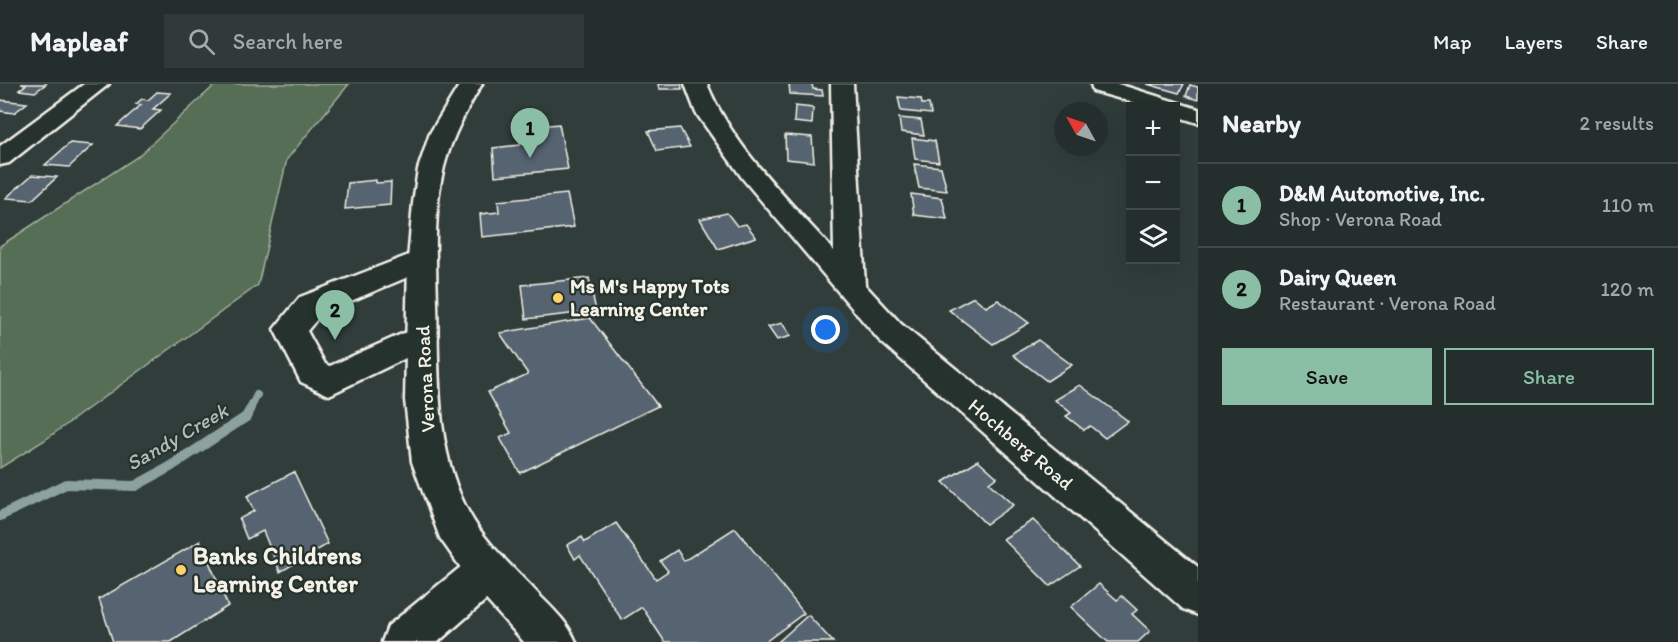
<!DOCTYPE html>
<html lang="en">
<head>
<meta charset="utf-8">
<style>
	body { margin:0; font-family:Itim,sans-serif; background:#303a38; color:#f1f3f6 }
	.controls { position:absolute; right:18px; top:18px; display:grid; overflow:hidden; border-radius:0px; box-shadow:0 6px 24px #0002 }
	.controls button { width:54px; height:54px; display:grid; place-items:center; padding:0; border:0; border-bottom:2px solid #414a48; background:#242e2c; color:#f1f3f6; font:30px sans-serif }
	.compass { position:absolute; left:1054px; top:18px; width:54px; height:54px; border-radius:50%; background:#242e2c; box-shadow:0 6px 24px #0002; rotate:310deg }
	.you { position:absolute; left:826px; top:246px; width:21px; height:21px; margin:-15px; border:4px solid #fff; border-radius:50%; background:#1a73e8; box-shadow:0 0 0 9px #1a73e833 }
	.badge { display:grid; place-items:center; width:39px; height:39px; border-radius:50%; background:#8abfa5; color:#111; font-size:20px; font-weight:700 }
	.pin { position:absolute; translate:-50% -50px; filter:drop-shadow(0 2px 3px #0008) }
	.pin::after { content:''; position:absolute; top:32px; width:21px; height:18px; background:inherit; clip-path:polygon(0 0,100% 0,50% 100%) }
	.list { margin:0; padding:0; list-style:none }
	h2 { display:flex; justify-content:space-between; align-items:center; height:78px; margin:0; padding:0 24px; font-size:26px }
	h2 small { font-size:20px; font-weight:400; color:#a3a8a9 }
	.list li { display:grid; grid-template-columns:39px 1fr auto; gap:18px; align-items:center; box-sizing:border-box; height:84px; padding:0 24px; border-top:2px solid #414a48 }
	.list b { display:block; font-size:22px; white-space:nowrap }
	.list p { margin:0; font-size:20px; white-space:nowrap; color:#a3a8a9 }
	.list em { font-size:20px; font-style:normal; color:#a3a8a9 }
	.actions { display:flex; gap:12px; padding:18px 24px }
	.actions a { flex:1; padding:14px 0; border:2px solid #8abfa5; border-radius:0px; text-align:center; font-size:21px; color:#8abfa5 }
	.actions .main { background:#8abfa5; color:#111 }
	.icon { flex:none; width:33px; height:33px; fill:none; stroke:currentColor; stroke-width:2; stroke-linecap:round; stroke-linejoin:round }
	.map { position:relative; flex:none; width:1198px; height:558px; overflow:hidden }
	header { display:flex; align-items:center; gap:36px; box-sizing:border-box; height:84px; padding:0 30px; background:#242e2c; border-bottom:2px solid #414a48 }
	header strong { font-size:28px }
	nav { display:flex; gap:33px; margin-inline-start:auto; font-size:21px }
	.search { width:420px; height:54px; background:#303a38; display:flex; align-items:center; gap:15px; box-sizing:border-box; padding:0 21px; border-radius:0px; color:#a3a8a9; font-size:22px }
	main { display:flex }
	aside { flex:1; background:#242e2c }
	.map>svg:first-child { display:block }
</style>
</head>
<body>
<header>
<strong>Mapleaf</strong>
<div class="search"><svg class="icon" aria-label="search" viewBox="0 0 24 24"><circle cx="10" cy="10" r="6"/><path d="M15 15l6 6"/></svg>Search here</div>
<nav><a>Map</a><a>Layers</a><a>Share</a></nav>
</header>
<main>
<div class="map">
<svg width="1198" height="558" viewBox="0 0 1198 558">
	<rect width="100%" height="100%" fill="#303d3b"/>
	<filter id="ink" filterUnits="userSpaceOnUse"><feTurbulence type="fractalNoise" baseFrequency=".0167" numOctaves="2"/><feDisplacementMap in="SourceGraphic" scale="12" xChannelSelector="R" yChannelSelector="G"/><feConvolveMatrix kernelMatrix="1 2 1 2 8 2 1 2 1" color-interpolation-filters="sRGB"/></filter>
	<g filter="url(#ink)">
		<path fill="#546e54" stroke="#a4b09e" stroke-width="1.5" d="M216 0H349L287 75 258 201 45 356 0 384V162L137 73Z"/>
		<g fill="none" stroke-linecap="round" stroke-linejoin="round">
			<path stroke="#8da19f" stroke-width="8" d="M249 327 257 311"/>
			<path stroke="#8da19f" stroke-width="10" d="M0 432 66 400 135 402 170 383 246 333 250 326"/>
		</g>
		<g fill="#566471" stroke="#f4f1e8" stroke-width="1.5">
			<path d="M21 0H46L35 8 19 6 26 1Z"/>
			<path d="M658 0H681L682 5H659Z"/>
			<path d="M789 0H812L813 5 822 6 823 12 790 10Z"/>
			<path d="M1147 0H1184L1179 9Z"/>
			<path d="M1190 1 1198 3V16L1186 12Z"/>
			<path d="M157 8 171 9 153 25 161 26 140 45 117 42 141 21 136 20 142 15 148 16Z"/>
			<path d="M898 13 921 15 922 20H929L931 30 901 27Z"/>
			<path d="M0 16 27 19 14 29 0 27Z"/>
			<path d="M795 22 813 24 812 40 794 38Z"/>
			<path d="M899 34 921 36 924 51 901 48Z"/>
			<path d="M559 40 568 85 495 92 493 64 520 61 518 44Z"/>
			<path d="M680 44 690 63 657 67 648 47Z"/>
			<path d="M785 51 812 53 814 78 786 75Z"/>
			<path d="M912 54 935 57 939 78 915 75Z"/>
			<path d="M70 59 93 61 69 83 45 81Z"/>
			<path d="M914 80 941 83 947 107 919 104Z"/>
			<path d="M32 91 57 93 32 116 6 114Z"/>
			<path d="M376 96V99L391 98 390 121 345 125 348 99Z"/>
			<path d="M567 110 574 143 482 153 480 130 499 128 498 117Z"/>
			<path d="M911 110 942 114 947 135 914 131Z"/>
			<path d="M727 129 737 142 746 140 756 153 718 165 700 135Z"/>
			<path d="M589 194 596 227 526 235 522 201Z"/>
			<path d="M974 213 986 223 998 216 1029 239 993 260 949 226Z"/>
			<path d="M590 234 658 322 520 389 500 354 511 349 488 308 528 290 500 249Z"/>
			<path d="M782 239 791 252 777 256 768 243Z"/>
			<path d="M1038 256 1072 281 1047 297 1013 271Z"/>
			<path d="M1080 301 1128 337 1105 354 1090 342 1084 346 1066 332 1071 329 1055 316Z"/>
			<path d="M978 376 997 393 989 399 1013 421 986 440 943 398Z"/>
			<path d="M294 388 328 460 280 488 263 447 247 455 239 435 254 427 247 412Z"/>
			<path d="M1033 436 1080 482 1050 502 1003 455Z"/>
			<path d="M616 439 656 495 668 487 660 477 677 466 684 477 735 444 804 529 765 558H665L642 523 622 536 580 471 575 475 567 461 582 453 585 458Z"/>
			<path d="M200 457 228 522 171 558H113L99 515Z"/>
			<path d="M1099 500 1117 516 1122 512 1137 526 1132 530 1150 547 1138 558H1108L1071 523Z"/>
			<path d="M808 531 833 558H778Z"/>
		</g>
		<g fill="none" stroke-linecap="round" stroke-linejoin="round">
			<g stroke="#f4f1e8" stroke-width="5">
				<g id="minor">
					<path d="M84 0H109L9 79 0 81V62Z"/>
					<path d="M685 0H707C733 64 789 116 834 167L831 0H853L865 201 901 240 1198 483V531L1183 525 879 256 743 95 696 29Z"/>
					<path d="M1091 0H1118L1198 25V39L1176 32V22H1146L1093 7Z"/>
					<path d="M422 166 432 169 436 176 432 183 322 229 307 247 325 280 330 282 422 241 433 245 438 253 433 261 329 311 301 298 274 245 300 213Z"/>
					<path d="M488 467 503 473 509 487 503 501 438 558H382L388 542 473 473Z"/>
				</g>
			</g>
			<g stroke="#f4f1e8" stroke-width="5">
				<path id="major" d="M460 0H482C466 27 452 52 444 83 433 126 436 175 437 219 439 289 434 365 469 429 485 459 517 487 540 512 555 527 568 539 576 558H524L473 501 440 454 412 378 405 316 408 176 413 119 418 85 430 49Z"/>
			</g>
			<use href="#minor" fill="#26332d" fill-rule="evenodd"/>
			<use href="#major" fill="#26332d" fill-rule="evenodd"/>
		</g>
	</g>
	<g fill="#ffd166" stroke="#26332d" stroke-width="2">
		<circle cx="558" cy="214" r="6"/>
		<circle cx="181" cy="486" r="6"/>
	</g>
	<g text-anchor="middle" stroke-width="4.5" stroke-linejoin="round" paint-order="stroke">
		<g font-size="20" font-weight="bold" fill="#f4f1e8" stroke="#26332d" text-anchor="start">
			<text x="570" y="209">Ms M's Happy Tots<tspan x="570" dy="23">Learning Center</tspan></text>
		</g>
		<g font-size="20" fill="#f4f1e8" stroke="#26332d">
			<text transform="translate(425 295) rotate(-93)" y="7">Verona Road</text>
			<text transform="translate(1021 360) rotate(40)" y="7">Hochberg Road</text>
		</g>
		<g font-size="21" font-style="italic" fill="#b0bbb8" stroke="#26332d">
			<text transform="translate(177 353) rotate(-30)" y="7">Sandy Creek</text>
		</g>
		<g font-size="24" font-weight="bold" fill="#f4f1e8" stroke="#26332d" text-anchor="start">
			<text x="193" y="480">Banks Childrens<tspan x="193" dy="28">Learning Center</tspan></text>
		</g>
	</g>
</svg>
<div class="controls">
<button>+</button>
<button>−</button>
<button><svg class="icon" aria-label="layers" viewBox="0 0 24 24"><path d="M12 4l9 5-9 5-9-5zM3 14l9 5 9-5"/></svg></button>
</div>
<svg class="compass" viewBox="-18 -18 36 36"><path d="M0-13l5 13h-10z" fill="#e53935"/><path d="M0 13l5-13h-10z" fill="#a3a8a9"/></svg>
<div class="you"></div>
<div class="pin badge" style="left:530px;top:74px">1</div>
<div class="pin badge" style="left:335px;top:256px">2</div>
</div>
<aside>
<h2>Nearby<small>2 results</small></h2>
<ul class="list">
<li><span class="badge">1</span><div><b>D&amp;M Automotive, Inc.</b><p>Shop · Verona Road</p></div><em>110 m</em></li>
<li><span class="badge">2</span><div><b>Dairy Queen</b><p>Restaurant · Verona Road</p></div><em>120 m</em></li>
</ul>
<div class="actions"><a class="main">Save</a><a>Share</a></div>
</aside>
</main>
</body>
</html>
